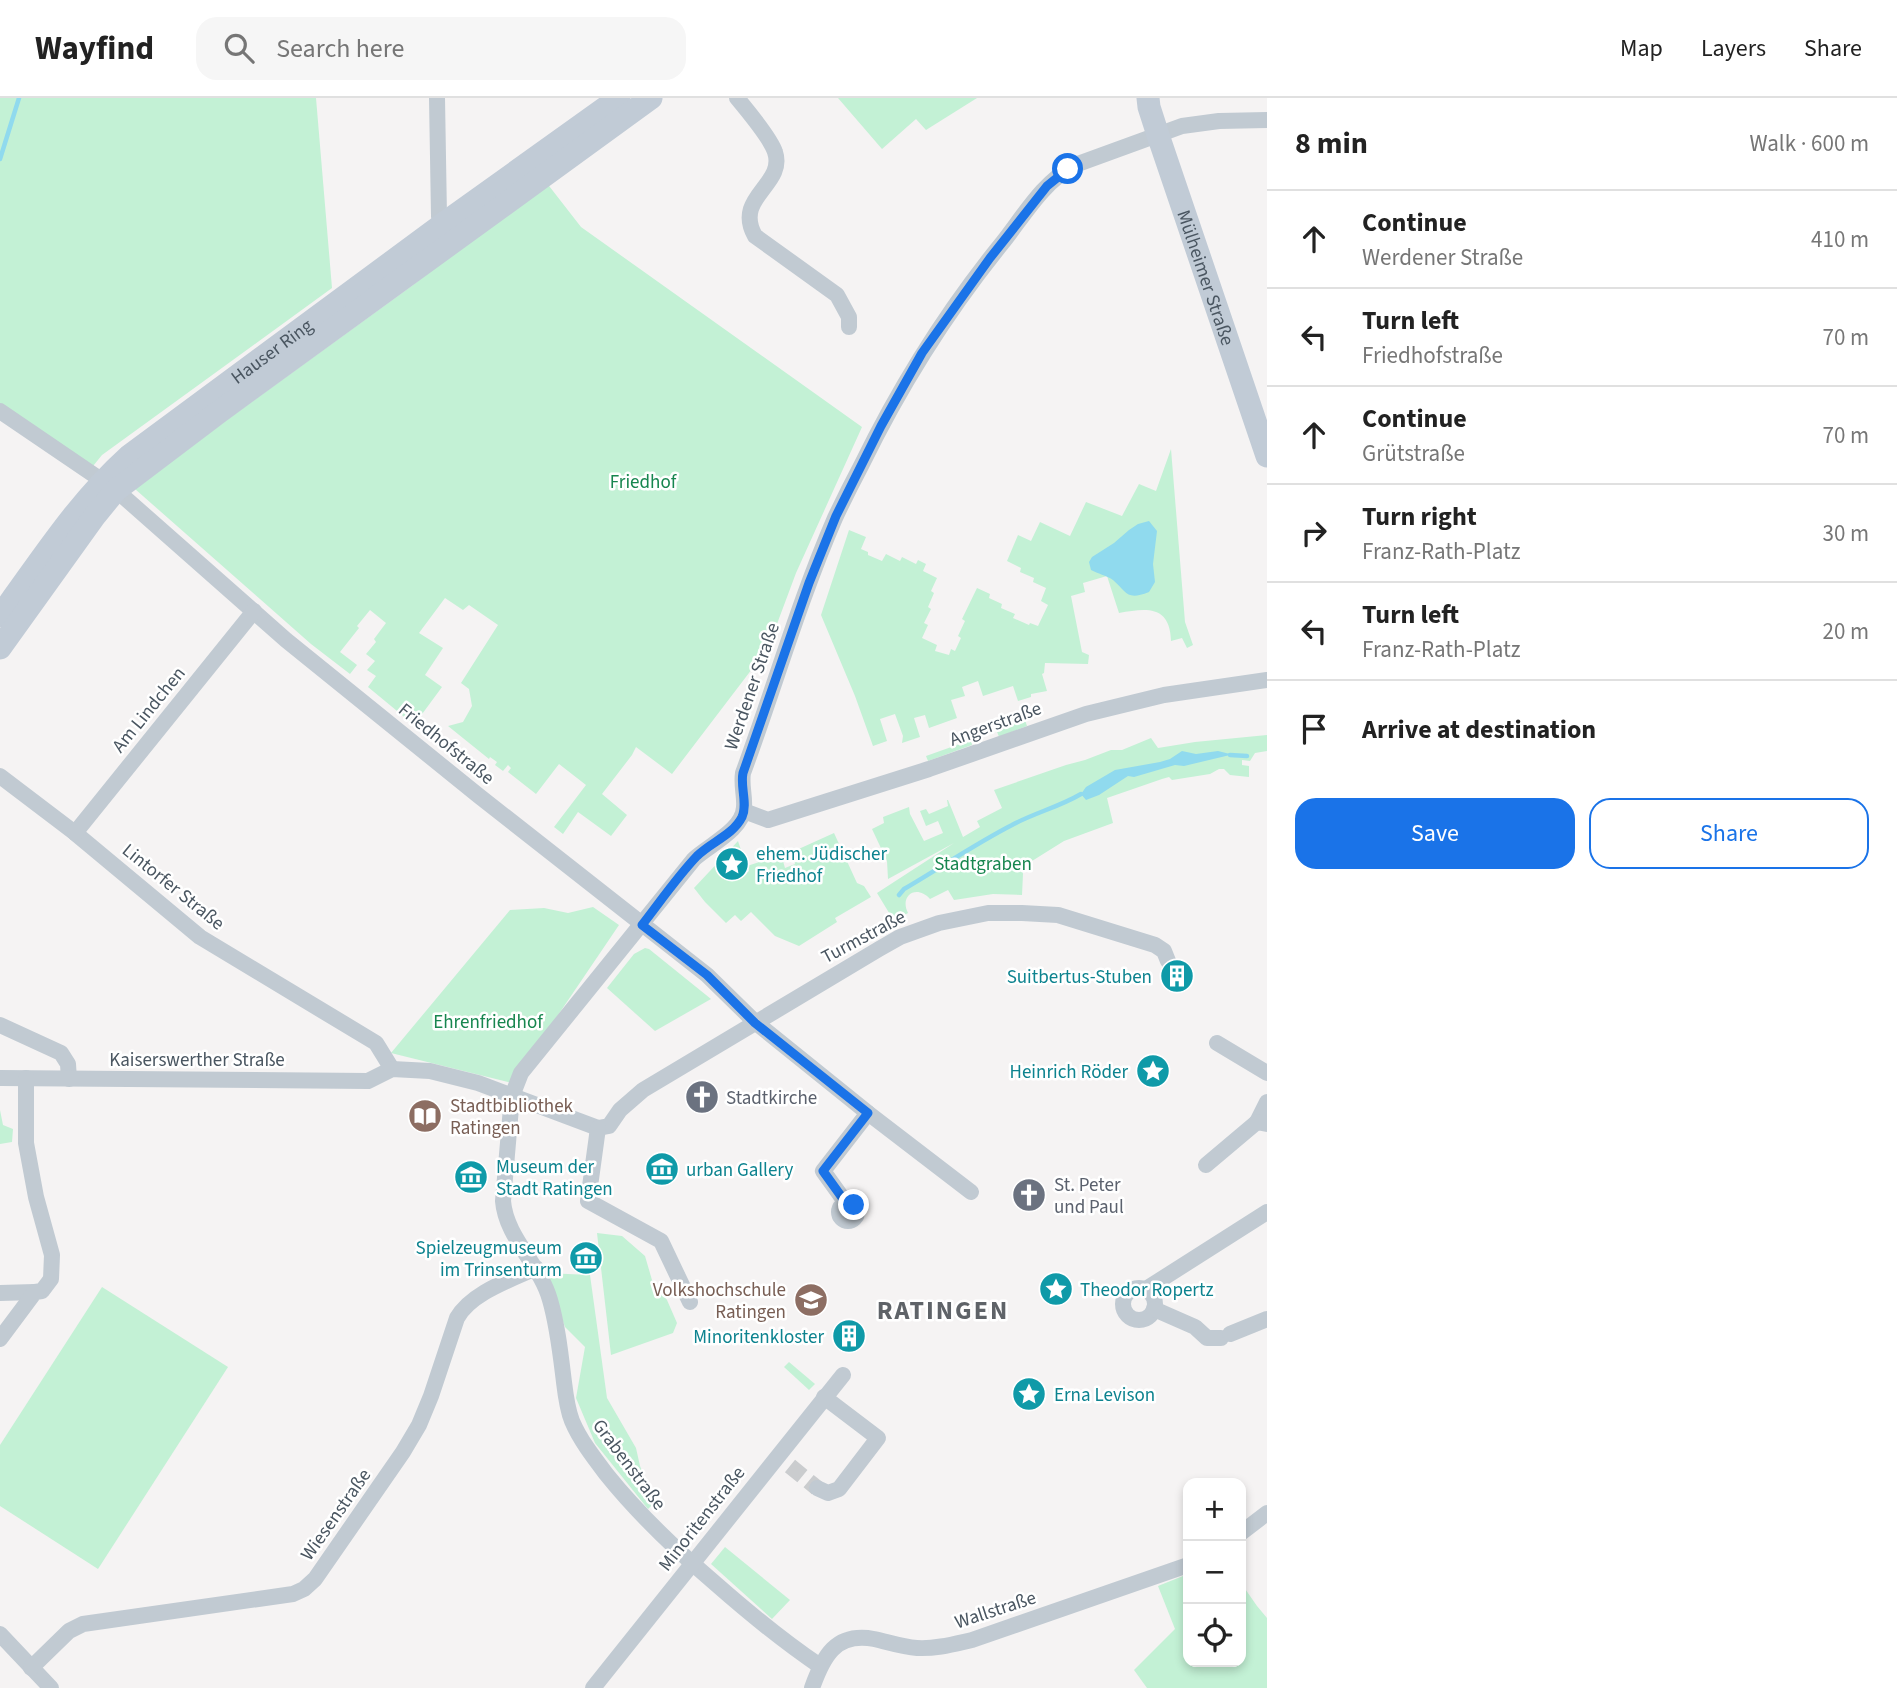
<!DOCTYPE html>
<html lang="en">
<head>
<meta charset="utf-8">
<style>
	body { margin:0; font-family:"Source Sans 3",sans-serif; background:#f6f6f6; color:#222 }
	.controls { position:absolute; right:21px; bottom:21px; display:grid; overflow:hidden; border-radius:14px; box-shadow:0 4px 10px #0003 }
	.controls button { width:63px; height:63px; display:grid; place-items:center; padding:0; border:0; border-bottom:2px solid #e0e0e0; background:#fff; color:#222; font:35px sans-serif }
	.stop { position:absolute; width:21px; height:21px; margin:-16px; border:5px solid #1a73e8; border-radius:50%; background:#fff }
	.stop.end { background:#1a73e8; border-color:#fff; box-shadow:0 2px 7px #0008 }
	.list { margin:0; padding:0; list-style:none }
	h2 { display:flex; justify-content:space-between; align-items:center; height:91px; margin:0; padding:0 28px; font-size:30px }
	h2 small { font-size:23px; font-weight:400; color:#767676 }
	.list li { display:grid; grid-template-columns:46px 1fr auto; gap:21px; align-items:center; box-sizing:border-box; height:98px; padding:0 28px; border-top:2px solid #e0e0e0 }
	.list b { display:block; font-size:26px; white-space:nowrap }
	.list p { margin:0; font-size:23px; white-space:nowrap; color:#767676 }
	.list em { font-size:23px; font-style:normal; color:#767676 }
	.actions { display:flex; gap:14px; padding:21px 28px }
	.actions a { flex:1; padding:16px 0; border:2px solid #1a73e8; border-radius:21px; text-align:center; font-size:24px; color:#1a73e8 }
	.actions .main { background:#1a73e8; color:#fff }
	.icon { flex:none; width:38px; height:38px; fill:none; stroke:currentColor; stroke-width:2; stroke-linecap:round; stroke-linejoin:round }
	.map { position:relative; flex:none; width:1267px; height:1590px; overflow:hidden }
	header { display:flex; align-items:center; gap:42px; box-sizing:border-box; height:98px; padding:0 35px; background:#fff; border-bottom:2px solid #e0e0e0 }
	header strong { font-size:33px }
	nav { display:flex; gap:38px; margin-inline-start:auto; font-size:24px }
	.search { width:490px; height:63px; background:#f6f6f6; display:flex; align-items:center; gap:18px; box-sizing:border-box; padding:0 24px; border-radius:21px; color:#767676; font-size:26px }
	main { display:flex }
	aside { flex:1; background:#fff }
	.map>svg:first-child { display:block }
</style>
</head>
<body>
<header>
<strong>Wayfind</strong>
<div class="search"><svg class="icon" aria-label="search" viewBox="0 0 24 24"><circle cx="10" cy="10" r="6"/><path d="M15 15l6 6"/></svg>Search here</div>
<nav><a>Map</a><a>Layers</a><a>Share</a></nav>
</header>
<main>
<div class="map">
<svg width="1267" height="1590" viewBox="0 0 1267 1590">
	<rect width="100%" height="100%" fill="#f5f3f3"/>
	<g fill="#c3f1d5">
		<path d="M0 0H316L332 190 102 357 89 373 0 312Z"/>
		<path d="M838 0H977L926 32 916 21 882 51Z"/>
		<path d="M546 84 581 129 862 329 796 475 768 550 672 676 636 649 632 657 602 696 627 717 611 738 578 714 563 736 554 729 586 687 559 666 536 696 508 674 511 670 508 667 503 673 495 667 497 664 490 659 489 661 448 628 463 624 472 608 469 591 461 585 498 527 469 507 463 512 445 500 419 535 443 550 425 577 442 589 414 627 368 589 376 578 367 572 375 563 366 556 376 544 374 541 386 525 370 512 357 528 359 530 340 554 357 567 350 576 311 546 135 391 228 321 413 187Z"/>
		<path d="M1171 351 1185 524 1193 547 1187 550 1182 540 1171 543C1170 507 1147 510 1119 515L1107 478 1083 485 1085 494 1071 498 1082 554 1089 557 1088 566 1045 565 1044 575 1042 576 1047 593 1031 596V599L1018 603 1013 588 983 598 978 583 962 589 965 598 951 602 957 620 929 630 925 617 914 620 920 639 902 645 903 638 895 616 880 621 887 643 873 648 855 598 821 517 849 432 866 439 861 451 868 454V457L882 463 886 456 900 463 902 459 916 466 918 462 926 466 923 473 937 480 931 493 934 495 928 509 931 511 924 525 928 527 922 540 937 547 935 553 949 557 951 551 955 553 961 540 958 538 965 523 962 521 977 490 990 496 989 500 1002 506 1001 510 1015 516 1013 520 1029 527 1030 525 1038 528 1048 507 1041 503 1046 490 1033 484 1034 480 1020 474 1021 470 1007 463 1018 437 1031 443 1040 424 1070 438 1086 404 1122 418 1139 386 1156 393Z"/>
		<path d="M1022 613 1027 628 999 639 993 623Z"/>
		<path d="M1267 637V653L1255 655 1250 663 1242 662V667L1249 668V679L1230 677 1224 671H1219L1210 676 1172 682 1169 679 1162 681 1107 700 1113 725 1064 743 1032 763H1020L1023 776 1022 797 993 796 954 802 948 792 930 801C917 786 899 797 908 815L894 823 877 795 954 745 888 781 887 763 872 731 884 725 883 719 909 709 910 716 924 743 943 735 938 723 926 728 920 713 926 711 929 716 948 708 947 702H948L963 739 980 729 977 723 1002 710 994 692 1066 667 1085 662 1111 652H1122L1151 640 1158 650 1195 644Z"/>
		<path d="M971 642 972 647 928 663 926 658Z"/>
		<path d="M834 735 857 785 864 788 871 799 835 820 837 824 799 848 775 838 751 814 741 823 735 817 726 825 705 804 694 790 738 743 745 764 737 775 740 780 749 773 747 768 778 758 780 763H783L785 770 795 766 792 754Z"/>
		<path d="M593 809 619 827 512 985 391 955 510 812 544 810 568 815Z"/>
		<path d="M645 850 649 851 711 901 655 933 607 890 634 856Z"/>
		<path d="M0 1012 3 1027 13 1031 12 1044 0 1046Z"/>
		<path d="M597 1135 622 1138 645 1158 652 1182 667 1202 677 1225 673 1235 611 1257Z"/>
		<path d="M546 1175 590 1177 607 1300 636 1350 640 1368 655 1404 648 1411 595 1345 576 1300 585 1249 565 1229Z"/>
		<path d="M102 1189 228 1269 98 1471 0 1408V1347Z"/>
		<path d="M789 1264 815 1286 809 1292 784 1269Z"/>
		<path d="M725 1449 790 1502 772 1521 711 1466Z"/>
		<path d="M1188 1476V1564H1241V1485L1257 1508 1267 1520V1590H1147L1134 1572 1175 1531 1158 1488Z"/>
	</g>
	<g fill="#90daee">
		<path d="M1149 423 1157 433 1153 466 1155 484 1149 494C1126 503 1127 494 1113 482 1106 477 1098 476 1091 472L1089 464 1092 459 1114 445 1129 432 1138 426Z"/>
		<path d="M1182 653 1196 656 1218 653 1230 656V657L1184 668 1175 667 1134 679 1128 678 1099 697 1086 702 1081 696 1086 689 1115 672 1160 664 1170 661Z"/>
	</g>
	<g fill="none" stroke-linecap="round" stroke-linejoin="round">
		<g stroke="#90daee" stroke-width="4.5">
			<path d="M0 61 19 0"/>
			<path d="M1230 657 1247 658"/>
			<path d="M899 797 904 791C940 770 975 746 1012 727 1034 715 1059 709 1081 696"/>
		</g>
		<path stroke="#caccce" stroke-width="16" stroke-dasharray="16 8" stroke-linecap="butt" d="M790 1368 817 1390"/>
		<g stroke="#c1cad2" stroke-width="16">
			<path d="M437 0 439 118 446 133"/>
			<path d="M737 0C747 12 771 41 775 54 786 87 733 99 755 138L837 197 849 219V229"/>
			<path d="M0 313 116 392 286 542 479 698 707 877 755 924 868 1015 971 1094"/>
			<path d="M0 678 75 735 200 839 376 945 392 971"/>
			<path d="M744 713 768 722 929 671 1086 616 1164 597 1267 582"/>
			<path d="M75 735 254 513"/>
			<path d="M0 927 61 955 68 966 69 981"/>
			<path d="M1217 945 1267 975"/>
			<path d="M0 980 368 983 392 971 430 973 478 985 598 1030 609 1028 620 1012 643 992 879 851 900 839 939 825 988 815H1022L1058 817 1155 847 1164 853 1168 863"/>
			<path d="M1257 1024 1267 1004"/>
			<path d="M598 1030 588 1103 661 1143 690 1204"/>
			<path d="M1206 1067 1257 1024 1267 1026"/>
			<circle cx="848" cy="1114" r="9"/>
			<path d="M846 1105 823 1073 868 1015"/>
			<circle cx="1139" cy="1206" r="16"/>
			<path d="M1146 1191 1267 1114"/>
			<path d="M0 1195 35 1194"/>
			<path d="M1154 1211 1195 1229 1207 1240H1221"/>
			<path d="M1230 1236 1267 1221"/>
			<path d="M0 1241 35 1194 42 1193 51 1181 52 1157 36 1099 26 1045V980"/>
			<path d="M817 1390 828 1395 839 1391 878 1340 824 1299"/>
			<path d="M1241 1435 1267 1415"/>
			<path d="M0 1536 51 1590"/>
			<path d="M820 1568C783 1543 749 1515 716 1486 675 1451 640 1418 607 1377 594 1360 580 1342 572 1323 566 1308 565 1291 563 1276 560 1251 557 1226 550 1202 540 1166 506 1140 503 1103L512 998 521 975 694 761C709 747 743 732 744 709 745 698 741 687 743 675 774 591 799 503 835 420 843 403 852 385 861 368 900 288 947 213 1003 144 1025 116 1043 84 1075 67L1182 28 1219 23 1267 22"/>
			<path d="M31 1570 69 1533 83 1526 293 1496 304 1491 315 1481 403 1354 419 1327 431 1298 457 1220C471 1195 510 1182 536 1170"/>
			<path d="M593 1590 843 1277"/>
			<path d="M812 1590C823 1559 835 1534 874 1541 888 1544 902 1549 917 1550 936 1551 954 1546 972 1542L1188 1467"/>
		</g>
		<g stroke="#c1cbd6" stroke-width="23">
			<path id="s1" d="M1148 0 1149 9 1158 37 1267 358"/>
			<path id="s2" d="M0 518C42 461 76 406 129 358L443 126 619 0"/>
			<path d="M0 550 94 419 116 392 219 314 651 0"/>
		</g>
	</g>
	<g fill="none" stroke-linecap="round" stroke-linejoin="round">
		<path stroke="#1a73e8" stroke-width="9" d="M854 1107 846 1105 823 1073 868 1015 755 925 707 877 642 827C660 804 677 779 697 758 711 744 733 737 742 719 748 706 740 689 743 675L809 485 836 418 881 328 922 255 990 160 1047 88 1068 71"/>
	</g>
	<defs>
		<g id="sight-disc" transform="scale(1.75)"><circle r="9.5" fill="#0f9aa8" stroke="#fff"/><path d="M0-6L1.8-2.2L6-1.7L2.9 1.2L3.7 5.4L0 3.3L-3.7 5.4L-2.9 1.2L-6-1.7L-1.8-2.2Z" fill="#fff"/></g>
		<g id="building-disc" transform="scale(1.75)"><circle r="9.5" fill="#0f9aa8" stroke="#fff"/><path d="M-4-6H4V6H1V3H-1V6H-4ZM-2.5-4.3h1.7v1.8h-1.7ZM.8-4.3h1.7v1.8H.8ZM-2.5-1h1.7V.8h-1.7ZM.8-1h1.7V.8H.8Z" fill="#fff"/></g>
		<g id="church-disc" transform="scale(1.75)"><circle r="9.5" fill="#6b7280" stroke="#fff"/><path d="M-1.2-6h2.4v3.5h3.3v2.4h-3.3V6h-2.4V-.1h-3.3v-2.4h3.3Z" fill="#fff"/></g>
		<g id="library-disc" transform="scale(1.75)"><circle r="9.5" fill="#8d6e63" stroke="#fff"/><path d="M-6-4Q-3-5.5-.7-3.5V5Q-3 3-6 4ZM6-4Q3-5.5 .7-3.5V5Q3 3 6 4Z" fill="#fff"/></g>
		<g id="museum-disc" transform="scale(1.75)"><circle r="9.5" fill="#0f9aa8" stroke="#fff"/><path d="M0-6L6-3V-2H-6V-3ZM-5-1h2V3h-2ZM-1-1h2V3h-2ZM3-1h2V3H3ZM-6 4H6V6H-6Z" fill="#fff"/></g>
		<g id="university-disc" transform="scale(1.75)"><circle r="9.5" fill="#8d6e63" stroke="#fff"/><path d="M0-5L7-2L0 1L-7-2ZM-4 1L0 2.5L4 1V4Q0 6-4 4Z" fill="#fff"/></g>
	</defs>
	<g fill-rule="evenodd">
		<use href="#sight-disc" x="732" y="766"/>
		<use href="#building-disc" x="1177" y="878"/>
		<use href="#sight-disc" x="1153" y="973"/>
		<use href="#church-disc" x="702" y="999"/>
		<use href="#library-disc" x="425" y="1018"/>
		<use href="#museum-disc" x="662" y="1071"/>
		<use href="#museum-disc" x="471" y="1079"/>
		<use href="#church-disc" x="1029" y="1097"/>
		<use href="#museum-disc" x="586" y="1160"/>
		<use href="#sight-disc" x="1056" y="1191"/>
		<use href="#university-disc" x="811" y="1202"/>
		<use href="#building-disc" x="849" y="1238"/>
		<use href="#sight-disc" x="1029" y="1296"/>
	</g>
	<g text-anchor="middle" stroke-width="5" stroke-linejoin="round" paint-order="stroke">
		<g font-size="19" fill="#4a5661" stroke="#fff">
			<text dy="7" stroke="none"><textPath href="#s1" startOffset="189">Mülheimer Straße</textPath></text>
			<text dy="7" stroke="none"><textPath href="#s2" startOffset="383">Hauser Ring</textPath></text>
			<text transform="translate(751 588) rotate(-71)" y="7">Werdener Straße</text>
			<text transform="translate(148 611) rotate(-51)" y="7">Am Lindchen</text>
			<text transform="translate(995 625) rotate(-20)" y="7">Angerstraße</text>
			<text transform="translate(447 645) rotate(39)" y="7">Friedhofstraße</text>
			<text transform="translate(174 788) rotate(39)" y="7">Lintorfer Straße</text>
			<text transform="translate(863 838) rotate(-28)" y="7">Turmstraße</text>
			<text x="197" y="968">Kaiserswerther Straße</text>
			<text transform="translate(630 1366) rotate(53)" y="7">Grabenstraße</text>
			<text transform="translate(335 1416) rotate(-55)" y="7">Wiesenstraße</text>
			<text transform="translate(701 1420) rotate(-52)" y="7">Minoritenstraße</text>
			<text transform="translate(995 1511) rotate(-18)" y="7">Wallstraße</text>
		</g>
		<g font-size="19" fill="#17864f" stroke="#fff">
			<text x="643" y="390">Friedhof</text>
			<text x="983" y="772">Stadtgraben</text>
			<text x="488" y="930">Ehrenfriedhof</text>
		</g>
		<g font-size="19" fill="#0d838f" stroke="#fff" text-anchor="start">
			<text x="756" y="762">ehem. Jüdischer<tspan x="756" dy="22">Friedhof</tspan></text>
			<text x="1152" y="885" text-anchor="end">Suitbertus-Stuben</text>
			<text x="1128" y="980" text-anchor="end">Heinrich Röder</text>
			<text x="496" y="1075">Museum der<tspan x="496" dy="22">Stadt Ratingen</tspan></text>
			<text x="686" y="1078">urban Gallery</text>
			<text x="562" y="1156" text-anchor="end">Spielzeugmuseum<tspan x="562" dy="22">im Trinsenturm</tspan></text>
			<text x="1080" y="1198">Theodor Ropertz</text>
			<text x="824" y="1245" text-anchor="end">Minoritenkloster</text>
			<text x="1054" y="1303">Erna Levison</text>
		</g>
		<g font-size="19" fill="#5b616d" stroke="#fff" text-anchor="start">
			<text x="726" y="1006">Stadtkirche</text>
			<text x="1054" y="1093">St. Peter<tspan x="1054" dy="22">und Paul</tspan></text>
		</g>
		<g font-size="19" fill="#785e54" stroke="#fff" text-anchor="start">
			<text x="450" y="1014">Stadtbibliothek<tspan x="450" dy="22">Ratingen</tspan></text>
			<text x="786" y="1198" text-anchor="end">Volkshochschule<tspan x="786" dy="22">Ratingen</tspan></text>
		</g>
		<g font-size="26" font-weight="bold" letter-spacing="2" fill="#5f6368" stroke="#fff">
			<text x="943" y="1221">RATINGEN</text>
		</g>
	</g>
</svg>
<div class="controls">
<button>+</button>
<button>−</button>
<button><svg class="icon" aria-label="locate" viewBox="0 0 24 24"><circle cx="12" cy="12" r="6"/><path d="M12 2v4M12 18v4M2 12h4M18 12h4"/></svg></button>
</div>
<div class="stop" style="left:1068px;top:71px"></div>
<div class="stop end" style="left:854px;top:1107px"></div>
</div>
<aside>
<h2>8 min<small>Walk · 600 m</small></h2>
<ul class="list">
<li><svg class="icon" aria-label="ahead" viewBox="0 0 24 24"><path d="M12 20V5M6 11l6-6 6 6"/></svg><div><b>Continue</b><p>Werdener Straße</p></div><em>410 m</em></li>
<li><svg class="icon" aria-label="left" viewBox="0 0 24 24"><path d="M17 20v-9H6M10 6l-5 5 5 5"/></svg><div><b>Turn left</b><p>Friedhofstraße</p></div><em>70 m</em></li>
<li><svg class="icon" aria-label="ahead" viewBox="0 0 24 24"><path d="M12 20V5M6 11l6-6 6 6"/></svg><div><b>Continue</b><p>Grütstraße</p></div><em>70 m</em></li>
<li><svg class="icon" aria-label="right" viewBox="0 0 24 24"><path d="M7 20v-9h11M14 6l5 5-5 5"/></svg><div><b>Turn right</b><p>Franz-Rath-Platz</p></div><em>30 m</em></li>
<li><svg class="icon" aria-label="left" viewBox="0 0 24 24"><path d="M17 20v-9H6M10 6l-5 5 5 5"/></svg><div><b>Turn left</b><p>Franz-Rath-Platz</p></div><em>20 m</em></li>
<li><svg class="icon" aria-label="arrive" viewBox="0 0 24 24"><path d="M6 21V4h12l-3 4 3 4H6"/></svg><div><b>Arrive at destination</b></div></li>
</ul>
<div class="actions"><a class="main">Save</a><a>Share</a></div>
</aside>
</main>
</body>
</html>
